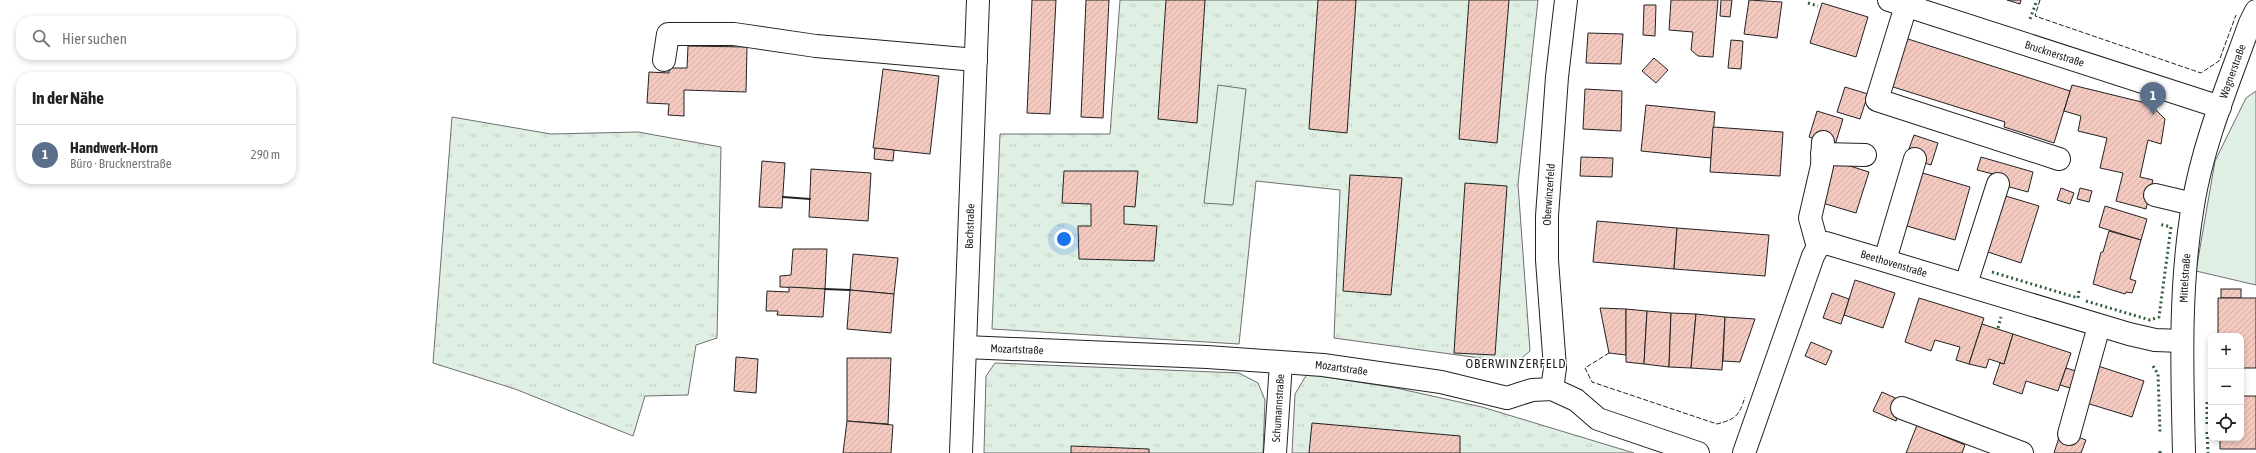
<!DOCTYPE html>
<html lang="de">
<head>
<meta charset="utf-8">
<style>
	body { margin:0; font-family:"Asap Condensed",sans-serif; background:#f6f6f6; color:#222 }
	.controls { position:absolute; right:12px; bottom:12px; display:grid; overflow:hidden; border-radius:8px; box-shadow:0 2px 6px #0003 }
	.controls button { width:36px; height:36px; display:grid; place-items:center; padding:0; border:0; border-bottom:1px solid #e0e0e0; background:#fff; color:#222; font:20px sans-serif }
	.you { position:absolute; left:1064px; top:239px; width:14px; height:14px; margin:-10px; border:3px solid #fff; border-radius:50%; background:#1a73e8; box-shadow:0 0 0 6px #1a73e833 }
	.badge { display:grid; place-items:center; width:26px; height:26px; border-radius:50%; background:#d93025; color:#fff; font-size:13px; font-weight:700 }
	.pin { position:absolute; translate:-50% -33px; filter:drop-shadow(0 1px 2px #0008) }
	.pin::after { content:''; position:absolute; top:21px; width:14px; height:12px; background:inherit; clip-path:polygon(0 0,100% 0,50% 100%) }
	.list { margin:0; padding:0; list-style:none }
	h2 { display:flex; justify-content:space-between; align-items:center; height:52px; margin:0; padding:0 16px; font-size:17px }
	h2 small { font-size:13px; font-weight:400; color:#767676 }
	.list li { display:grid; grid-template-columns:26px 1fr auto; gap:12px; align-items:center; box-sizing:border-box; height:60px; padding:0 16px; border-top:1px solid #e0e0e0 }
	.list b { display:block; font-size:15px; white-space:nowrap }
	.list p { margin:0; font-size:13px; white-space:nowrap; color:#767676 }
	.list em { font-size:13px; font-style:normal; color:#767676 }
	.icon { flex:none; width:22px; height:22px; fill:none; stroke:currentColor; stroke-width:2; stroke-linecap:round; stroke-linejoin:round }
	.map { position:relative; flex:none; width:2256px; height:453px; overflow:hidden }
	.search { position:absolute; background:#fff; box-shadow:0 2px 6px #0003; left:16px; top:16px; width:280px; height:44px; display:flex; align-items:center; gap:10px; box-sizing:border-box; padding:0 14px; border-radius:16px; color:#767676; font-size:15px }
	.panel { position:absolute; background:#fff; box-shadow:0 2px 6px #0003; left:16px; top:72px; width:280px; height:112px; border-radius:16px }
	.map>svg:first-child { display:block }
</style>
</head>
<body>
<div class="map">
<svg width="2256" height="453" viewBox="0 0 2256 453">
	<defs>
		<pattern id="grass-tufts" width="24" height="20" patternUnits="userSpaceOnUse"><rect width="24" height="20" fill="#e0efe3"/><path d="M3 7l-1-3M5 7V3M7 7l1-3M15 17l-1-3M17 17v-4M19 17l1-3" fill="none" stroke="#c0cdc2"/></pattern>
		<pattern id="building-hatch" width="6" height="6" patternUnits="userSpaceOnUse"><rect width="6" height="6" fill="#f3c9c0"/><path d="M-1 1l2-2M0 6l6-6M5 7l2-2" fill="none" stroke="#d0aca5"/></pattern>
	</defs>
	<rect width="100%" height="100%" fill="#fff"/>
	<g fill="url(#grass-tufts)" stroke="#6f6f6f">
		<path d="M1120 0H1538L1518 184 1530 351 1516 363 1334 338 1340 190 1256 181 1239 344 992 329 1000 134H1110Z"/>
		<path d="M452 117 551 134 638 132 721 147 717 338 696 345 688 395 645 396 633 436 515 389 433 363Z"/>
		<path d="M995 363 1239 373 1258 383 1265 400 1263 453H984L986 376Z"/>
		<path d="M1307 374 1396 388 1482 407 1634 453H1292L1295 394Z"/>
	</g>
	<g fill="#e0efe3" stroke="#6f6f6f">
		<path d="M1218 85 1246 89 1233 205 1204 203Z"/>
		<path d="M2256 91V285L2196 271 2215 161 2246 98Z"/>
	</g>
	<g fill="url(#building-hatch)" stroke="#222">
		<path d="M1032 0H1056L1050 114 1027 113Z"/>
		<path d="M1086 0H1109L1103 118 1081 117Z"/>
		<path d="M1205 0 1197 123 1158 119 1166 0Z"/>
		<path d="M1318 0H1356L1347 133 1309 129Z"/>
		<path d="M1469 0H1509L1497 143 1459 139Z"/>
		<path d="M1671 0H1718L1713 57 1698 56 1691 50 1693 32 1669 30Z"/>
		<path d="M1721 0H1732L1730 17 1720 16Z"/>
		<path d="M1749 0 1782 2 1777 38 1744 34Z"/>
		<path d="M2007 0H2021L2020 4Z"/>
		<path d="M1822 3 1868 17 1856 57 1810 43Z"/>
		<path d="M1644 5H1656L1655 36 1643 35Z"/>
		<path d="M1588 33 1623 34 1621 64 1586 63Z"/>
		<path d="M1905 38 2070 91 2054 143 2004 127 2005 122 1890 86Z"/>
		<path d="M1731 40 1743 41 1741 69 1728 68Z"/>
		<path d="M688 46 747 47 746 92 684 90V116L668 115 669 104 647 103 649 72 669 73V68H687Z"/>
		<path d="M1654 58 1668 70 1656 83 1642 71Z"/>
		<path d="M883 69 939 76 930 154 873 148Z"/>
		<path d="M2072 85 2150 104 2165 119 2161 144 2148 140 2140 177 2153 180 2146 209 2116 201 2123 173 2100 168 2107 138 2078 131 2081 116 2064 111Z"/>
		<path d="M1845 87 1868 94 1860 119 1837 112Z"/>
		<path d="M1585 89 1622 91 1621 131 1583 129Z"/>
		<path d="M1646 105 1715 112 1711 158 1641 151Z"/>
		<path d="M1817 111 1843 119 1835 145 1809 137Z"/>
		<path d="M1713 127 1783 132 1780 176 1710 172Z"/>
		<path d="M1914 135 1938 143 1931 165 1906 157Z"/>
		<path d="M875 148 894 150 893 161 874 159Z"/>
		<path d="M1581 157 1613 158 1612 177 1580 176Z"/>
		<path d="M1981 157 2033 172 2028 192 1991 182 1993 174 1977 170Z"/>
		<path d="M1831 160 1869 172 1856 213 1819 202Z"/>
		<path d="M762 161 785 163 782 208 759 207Z"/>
		<path d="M811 169 871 173 868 221 809 217Z"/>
		<path d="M1064 171H1138L1135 207 1124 206V224L1157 226 1154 261 1079 259 1078 226H1091V204L1062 203Z"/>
		<path d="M1916 171 1970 187 1955 240 1900 224Z"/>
		<path d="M1350 175 1402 178 1391 295 1343 291Z"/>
		<path d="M1465 183 1507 186 1495 355 1454 353Z"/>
		<path d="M2061 188 2074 193 2070 204 2057 200Z"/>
		<path d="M2080 188 2092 191 2089 202 2077 199Z"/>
		<path d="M1999 194 2039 206 2021 263 1982 250Z"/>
		<path d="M2105 206 2147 219 2141 240 2099 227Z"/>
		<path d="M1597 221 1677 228 1674 269 1593 262Z"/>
		<path d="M1677 228 1769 235 1765 276 1674 269Z"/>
		<path d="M2109 231 2141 240 2130 279 2136 281 2132 293 2126 292 2125 294 2093 284 2101 252H2103Z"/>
		<path d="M793 249H827L825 289 780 287V276L791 275Z"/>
		<path d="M853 254 898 258 894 294 850 290Z"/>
		<path d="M1855 280 1895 293 1883 328 1844 315Z"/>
		<path d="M789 287 825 289 823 317 777 315 778 311H766L767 291 789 292Z"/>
		<rect x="2221" y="289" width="20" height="9"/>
		<path d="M850 290 894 294 891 333 847 329Z"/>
		<path d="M1832 293 1849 299 1841 324 1823 318Z"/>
		<path d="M1919 298 1984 318 1969 364 1956 360 1960 347 1935 340 1931 351 1905 342Z"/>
		<path d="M2218 298H2256V368H2241V336H2218Z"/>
		<path d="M1600 308 1626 309V355L1609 353Z"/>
		<path d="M1626 309 1647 311 1644 364 1626 362Z"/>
		<path d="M1647 311 1671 313 1669 367 1644 364Z"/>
		<path d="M1671 313 1696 314 1691 368 1669 367Z"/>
		<path d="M1696 314 1725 317 1722 370 1691 368Z"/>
		<path d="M1725 317 1755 319 1740 362 1723 361Z"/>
		<path d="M1982 324 2013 334 2004 364 1989 359 1986 368 1969 364Z"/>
		<path d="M2013 334 2071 353 2058 391 2026 381 2022 394 1993 384 2000 363 2004 364Z"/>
		<path d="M1811 342 1832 351 1826 365 1805 356Z"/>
		<path d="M736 357 758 359 756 393 734 391Z"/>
		<path d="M847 358H891L888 424 847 421Z"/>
		<path d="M2095 365 2144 381 2132 417 2083 402Z"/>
		<path d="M2066 368 2079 372 2073 389 2060 385Z"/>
		<path d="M1882 392 1904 402 1896 421 1873 411Z"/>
		<path d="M2241 396H2256V449H2220V438H2241Z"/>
		<path d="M847 421 893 425 891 453H843Z"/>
		<path d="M1312 423 1460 436V453H1309Z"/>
		<path d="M1917 425 1965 445 1962 453H1906Z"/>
		<path d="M2061 431 2086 440 2081 453H2054Z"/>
		<path d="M1071 446 1149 449V453H1071Z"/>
	</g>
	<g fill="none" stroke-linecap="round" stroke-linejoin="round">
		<g stroke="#222" stroke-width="24">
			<g id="minor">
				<path id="s1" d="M1889 0 2220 107"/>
				<path d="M1906 6 1877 100 2059 159"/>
				<path d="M664 60 668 34H734L816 46 976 60"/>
				<path d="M1822 154 1865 155"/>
				<path d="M2155 195 2193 204"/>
				<path d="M1818 247 1810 218 1822 166 1823 142"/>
				<path d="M1885 260 1915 159"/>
				<path d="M1966 284 1998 184"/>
				<path id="s2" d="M965 347 1207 357 1323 365 1441 382 1507 398 1532 390 1552 389 1576 400 1598 419 1698 453"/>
				<path id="s3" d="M1552 389 1555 368 1547 260V216L1557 77 1566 0"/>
				<path d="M1902 408 2022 453"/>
				<path d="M2069 434 2099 326"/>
				<path id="s4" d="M961 453 978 0"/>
				<path id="s5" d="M1275 453 1281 363"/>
				<path id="s6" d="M1744 453 1813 256 1818 247 1826 243 2129 334 2155 340 2182 341"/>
				<path id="s7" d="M2184 453C2182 370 2179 287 2193 205 2203 143 2229 82 2250 23L2256 11"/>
			</g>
		</g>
		<use href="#minor" stroke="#fff" stroke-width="22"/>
		<g stroke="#2f5e38" stroke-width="3" stroke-dasharray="2 3" stroke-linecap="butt">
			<path d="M1808 3 1818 6"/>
			<path d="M2030 19 2037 0"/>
			<path d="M1992 272 2078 298 2079 290"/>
			<path d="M2086 301 2150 320 2159 317 2171 227 2159 224"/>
			<path d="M1998 328 2001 317"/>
			<path d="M2153 366 2158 374 2160 432"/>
			<path d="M2207 424V402L2211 401"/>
			<path d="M2207 432 2208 453"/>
			<path d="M2160 451V453"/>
		</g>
		<g stroke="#222" stroke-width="1" stroke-dasharray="5 2" stroke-linecap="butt">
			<path d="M2040 0 2035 16 2201 73 2219 61 2236 15"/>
			<path d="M1609 353 1585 368 1592 382 1717 424C1736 419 1739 416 1745 397"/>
		</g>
		<g stroke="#222" stroke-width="2">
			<path d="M783 197 810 199"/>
			<path d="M825 289 850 290"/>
		</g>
	</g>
	<g text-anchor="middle" stroke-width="3" stroke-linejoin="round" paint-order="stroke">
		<g font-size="11" fill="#222" stroke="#fff">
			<text dy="4" stroke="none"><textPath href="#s1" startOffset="174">Brucknerstraße</textPath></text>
			<text dy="4" stroke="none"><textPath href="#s7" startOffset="388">Wagnerstraße</textPath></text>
			<text dy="4" stroke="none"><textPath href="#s3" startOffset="195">Oberwinzerfeld</textPath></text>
			<text dy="4" stroke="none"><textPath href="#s4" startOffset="227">Bachstraße</textPath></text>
			<text dy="4" stroke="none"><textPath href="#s6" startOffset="299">Beethovenstraße</textPath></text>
			<text dy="4" stroke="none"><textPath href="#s7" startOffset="175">Mittelstraße</textPath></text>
			<text dy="4" stroke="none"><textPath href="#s2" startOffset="52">Mozartstraße</textPath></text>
			<text dy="4" stroke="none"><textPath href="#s2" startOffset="377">Mozartstraße</textPath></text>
			<text dy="4" stroke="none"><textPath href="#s5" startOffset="45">Schumannstraße</textPath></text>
		</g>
		<g font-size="13" letter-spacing="1" fill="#222" stroke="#fff">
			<text x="1516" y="368">OBERWINZERFELD</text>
		</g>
	</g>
</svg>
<div class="controls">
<button>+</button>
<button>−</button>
<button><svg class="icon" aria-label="locate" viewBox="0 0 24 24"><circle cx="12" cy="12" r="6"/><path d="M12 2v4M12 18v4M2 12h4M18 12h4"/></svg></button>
</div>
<div class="you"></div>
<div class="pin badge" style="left:2153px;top:115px;background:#5c6f8a">1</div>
<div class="search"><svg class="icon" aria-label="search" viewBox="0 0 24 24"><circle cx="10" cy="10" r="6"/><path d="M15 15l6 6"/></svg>Hier suchen</div>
<section class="panel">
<h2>In der Nähe<small></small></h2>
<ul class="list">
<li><span class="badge" style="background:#5c6f8a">1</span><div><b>Handwerk-Horn</b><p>Büro · Brucknerstraße</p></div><em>290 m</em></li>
</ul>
</section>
</div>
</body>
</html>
